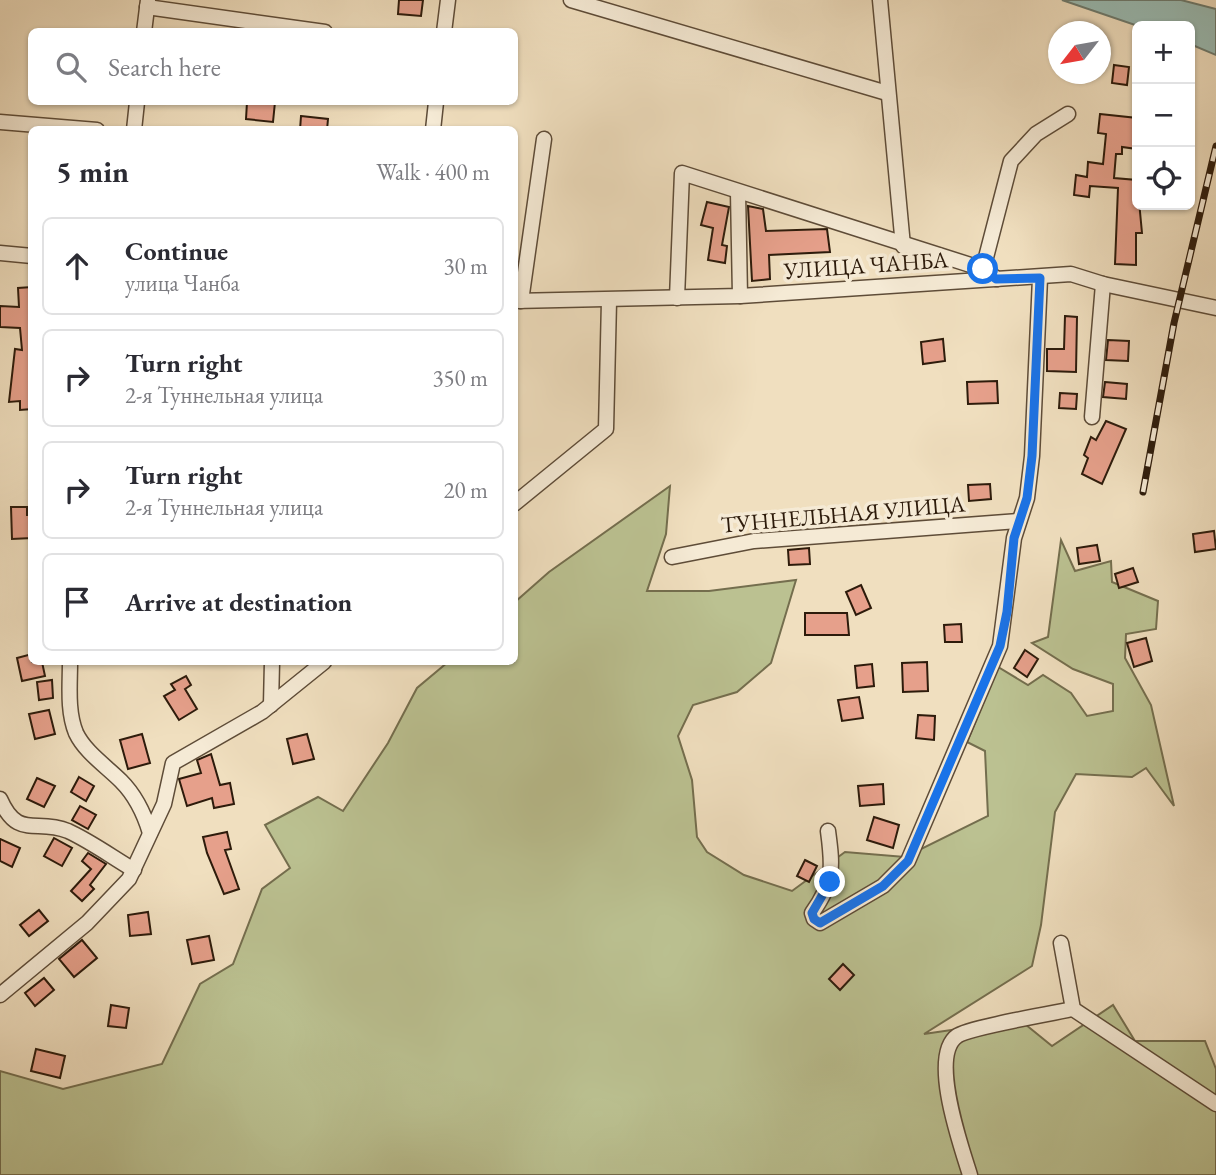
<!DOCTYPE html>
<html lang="en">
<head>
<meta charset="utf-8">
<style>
	body { margin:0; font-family:"EB Garamond",serif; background:#f2f2f3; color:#2b2b33 }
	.controls { position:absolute; right:21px; top:21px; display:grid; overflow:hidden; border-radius:10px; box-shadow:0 2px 5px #0004 }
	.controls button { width:63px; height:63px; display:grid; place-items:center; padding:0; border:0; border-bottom:2px solid #e1e1e2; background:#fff; color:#2b2b33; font:35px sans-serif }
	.compass { position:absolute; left:1048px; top:21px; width:63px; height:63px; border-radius:50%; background:#fff; box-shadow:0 2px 5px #0004; rotate:239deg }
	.stop { position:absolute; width:21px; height:21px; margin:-16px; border:5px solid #1a73e8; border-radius:50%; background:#fff }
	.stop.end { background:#1a73e8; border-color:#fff; box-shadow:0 2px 7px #0008 }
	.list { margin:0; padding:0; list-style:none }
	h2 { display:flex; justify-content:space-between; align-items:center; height:91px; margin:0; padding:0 28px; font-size:30px }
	h2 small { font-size:23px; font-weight:400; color:#7c7c81 }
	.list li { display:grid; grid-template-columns:46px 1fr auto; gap:21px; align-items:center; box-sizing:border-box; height:98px; margin:0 14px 14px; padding:0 14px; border:2px solid #e1e1e2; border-radius:10px }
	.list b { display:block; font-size:26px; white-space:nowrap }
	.list p { margin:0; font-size:23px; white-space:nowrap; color:#7c7c81 }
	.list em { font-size:23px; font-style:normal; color:#7c7c81 }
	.icon { flex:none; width:38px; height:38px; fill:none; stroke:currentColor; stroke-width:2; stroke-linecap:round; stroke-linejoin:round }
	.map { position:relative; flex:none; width:1216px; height:1175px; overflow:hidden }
	.search { position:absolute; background:#fff; box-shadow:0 2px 5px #0004; left:28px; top:28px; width:490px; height:77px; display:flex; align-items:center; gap:18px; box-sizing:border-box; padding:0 24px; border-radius:10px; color:#7c7c81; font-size:26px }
	.panel { position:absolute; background:#fff; box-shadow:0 2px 5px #0004; left:28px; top:126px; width:490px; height:539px; border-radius:10px }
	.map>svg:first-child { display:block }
</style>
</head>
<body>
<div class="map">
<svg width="1216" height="1175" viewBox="0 0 1216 1175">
	<rect width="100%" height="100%" fill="#f0dfbf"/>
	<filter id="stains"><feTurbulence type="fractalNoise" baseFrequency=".00286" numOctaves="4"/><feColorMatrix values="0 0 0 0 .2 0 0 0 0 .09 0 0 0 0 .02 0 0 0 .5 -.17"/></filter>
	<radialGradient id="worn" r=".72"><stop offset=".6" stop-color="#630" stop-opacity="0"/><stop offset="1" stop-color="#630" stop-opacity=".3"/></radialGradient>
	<path fill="#bbc191" stroke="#746e4e" stroke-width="2" d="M670 486 666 534 647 591H709L796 580 771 663 737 692 693 705 678 736 692 780 697 837 707 852 744 875 792 891 845 852 905 857 988 816 985 751 967 742 998 667 1028 685 1043 675 1071 693 1087 716 1113 711V684L1073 669 1032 643 1048 637 1061 540 1075 571 1111 561 1112 582 1158 601 1156 629 1126 634 1125 658 1151 705 1174 806 1146 768 1132 777 1076 774 1055 812 1041 925 1032 966 924 1034 1020 1020 1052 1046 1113 1005 1135 1041H1205L1216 1069V1175H0V1071L63 1089 162 1064 200 984 233 964 262 889 290 868 265 825 318 797 343 811 388 743 417 688 448 662H514L515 602 549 572Z"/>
	<path fill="#9abcb4" stroke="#6e7c70" stroke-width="2" d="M1062 0H1181L1216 9V55L1190 44V26H1138Z"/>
	<g fill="#e6a08b" stroke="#2d1b0b" stroke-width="2">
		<path d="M399 0H423L421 16 398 14Z"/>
		<path d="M1114 65 1129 67 1127 85 1112 83Z"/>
		<path d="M247 102H275L273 122 246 119Z"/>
		<path d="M1100 114 1137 118V149L1122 147V154H1116L1114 178 1137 180 1142 233H1136V265L1115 264 1118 188 1090 186 1089 197 1074 195 1076 175 1087 177 1088 162 1103 164 1106 134 1098 133Z"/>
		<path d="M301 116 328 119 327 130H300Z"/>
		<path d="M707 202 729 207 722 245 727 246 725 263 708 260 713 228 701 225Z"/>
		<path d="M748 206 763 209 766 231 827 229 830 252 769 255 770 279 752 281Z"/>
		<path d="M32 287V409L20 410V401L9 402 15 349 22 350 20 328 0 327V306L19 307 18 288Z"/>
		<path d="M1065 316 1077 317 1076 372 1047 371V349H1064Z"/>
		<path d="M943 339 945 361 923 364 921 342Z"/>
		<path d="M1108 340 1129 341 1128 361 1106 360Z"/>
		<path d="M997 381 998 403 968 404 967 382Z"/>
		<path d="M1105 382 1127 384 1126 399 1103 397Z"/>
		<path d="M1060 393 1077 394 1076 409 1059 408Z"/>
		<path d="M1106 421 1126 429 1102 484 1082 474 1088 458 1084 455 1091 437 1096 440Z"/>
		<path d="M990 484 991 499 969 501 968 485Z"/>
		<path d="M11 507H27V515H32V538L12 539Z"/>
		<path d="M1214 531 1216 549 1195 552 1193 534Z"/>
		<path d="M1097 545 1100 561 1079 564 1077 548Z"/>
		<path d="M809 548 810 564 789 565 788 550Z"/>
		<path d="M1133 568 1138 582 1119 588 1115 574Z"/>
		<path d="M861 585 871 608 856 615 846 592Z"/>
		<path d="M805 613H847L849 635H805Z"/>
		<path d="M961 624 962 642H945L944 625Z"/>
		<path d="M1146 638 1152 661 1134 667 1127 643Z"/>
		<path d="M1025 650 1038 659 1027 677 1014 668Z"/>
		<path d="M32 654V662H42L45 676 22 681 17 658Z"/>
		<path d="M927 662 928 691 903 692 902 663Z"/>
		<path d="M872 664 874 686 857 688 855 666Z"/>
		<path d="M186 676 191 685 185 689 197 709 179 720 164 696 175 690 171 684Z"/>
		<path d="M52 680 53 698 39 700 37 682Z"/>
		<path d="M859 697 863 718 842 721 838 700Z"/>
		<path d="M49 710 55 734 35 739 29 714Z"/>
		<path d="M918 715 935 716 934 740 916 738Z"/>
		<path d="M142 734 150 763 128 769 120 740Z"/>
		<path d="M307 734 314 759 293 764 287 739Z"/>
		<path d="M211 754 220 785 230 783 234 804 214 808 212 798 187 806 179 779 201 773 197 760Z"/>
		<path d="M79 777 94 786 86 801 71 792Z"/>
		<path d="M37 778 55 786 44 807 27 799Z"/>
		<path d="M883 784 884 804 860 806 858 786Z"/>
		<path d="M80 806 96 815 88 829 72 820Z"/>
		<path d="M874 817 899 825 893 848 867 840Z"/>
		<path d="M227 832 231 849 225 850 239 889 224 894 207 853 203 837Z"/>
		<path d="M54 838 72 848 62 866 44 856Z"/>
		<path d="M0 839 20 848 12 867 0 861Z"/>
		<path d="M88 853 106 864 90 885 94 889 82 901 71 891 91 869 82 861Z"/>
		<path d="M805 860 817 866 809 882 797 876Z"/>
		<path d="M39 910 48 921 29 936 20 925Z"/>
		<path d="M148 912 151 934 130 936 128 915Z"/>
		<path d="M209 936 214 960 192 964 187 940Z"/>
		<path d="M82 940 97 958 74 977 59 959Z"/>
		<path d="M843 964 854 975 840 990 829 979Z"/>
		<path d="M44 978 54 990 35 1006 25 993Z"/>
		<path d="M111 1005 129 1008 126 1028 108 1026Z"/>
		<path d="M36 1049 65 1056 60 1078 31 1071Z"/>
	</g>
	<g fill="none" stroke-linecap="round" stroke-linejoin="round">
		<g stroke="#5e4c38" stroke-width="17">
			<g id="minor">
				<path d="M571 0 887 93"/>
				<path d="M880 0 903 246"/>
				<path d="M147 7 325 32"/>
				<path d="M144 32 148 0"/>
				<path d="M444 32 448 0"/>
				<path d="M0 122 97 130"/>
				<path d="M134 130 137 102"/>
				<path d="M433 130 436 102"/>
				<path d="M738 192 740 296"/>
				<path d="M0 253 32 256"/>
				<path d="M977 276 983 269 1011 161 1036 134 1068 114"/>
				<path d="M677 298 682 173 983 269 997 279"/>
				<path d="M514 301 740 296 1071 274 1103 284 1216 308"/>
				<path d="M521 301 544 139"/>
				<path d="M1092 417 1103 284"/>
				<path d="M514 504 606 429 609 301"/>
				<path d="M672 557 754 541 1019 521"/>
				<path d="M70 662C70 685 67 711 76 733 85 752 106 766 121 781 136 796 144 813 150 833"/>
				<path d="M271 705 272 662"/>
				<path d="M0 799C18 840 36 818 68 831 90 841 112 857 134 870"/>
				<path d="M828 831C833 868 834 882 812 913L814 919 820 923 883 886 908 861 1000 646 1014 538 1027 498 1032 456 1040 278"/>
				<path d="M1061 943 1073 1009 1216 1104"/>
				<path d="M0 995 87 923 129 879 164 804 173 763 262 712 324 662"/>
				<path d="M970 1175C961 1146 929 1056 957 1036 967 1028 1054 1013 1073 1009"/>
			</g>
		</g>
		<use href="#minor" stroke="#f5ead5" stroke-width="14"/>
		<g stroke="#2d1b0b" stroke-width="7">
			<path id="rail" d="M1143 492 1174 323 1216 146"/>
		</g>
		<use href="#rail" stroke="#f5ead5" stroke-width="4.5" stroke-dasharray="13" stroke-linecap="butt"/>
	</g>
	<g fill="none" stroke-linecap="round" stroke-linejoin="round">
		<path stroke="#1a73e8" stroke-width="9" d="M830 882 812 913 814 919 820 923 883 886 908 861 1000 646 1007 612 1014 538 1027 498 1032 456 1040 278 996 279 983 269"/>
	</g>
	<g text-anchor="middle" stroke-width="7" stroke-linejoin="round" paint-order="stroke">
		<g font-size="23" fill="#2d1b0b" stroke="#f5ead5">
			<text transform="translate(866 265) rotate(-4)" y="8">УЛИЦА ЧАНБА</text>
			<text transform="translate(843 514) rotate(-5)" y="8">ТУННЕЛЬНАЯ УЛИЦА</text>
		</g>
	</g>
	<rect width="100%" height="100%" filter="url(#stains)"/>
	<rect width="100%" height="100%" fill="url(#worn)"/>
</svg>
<div class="controls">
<button>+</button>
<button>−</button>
<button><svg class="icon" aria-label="locate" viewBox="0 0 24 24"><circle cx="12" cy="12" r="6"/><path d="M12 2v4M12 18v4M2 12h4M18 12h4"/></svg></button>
</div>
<svg class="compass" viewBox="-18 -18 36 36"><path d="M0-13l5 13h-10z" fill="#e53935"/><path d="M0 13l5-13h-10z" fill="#7c7c81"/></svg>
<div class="stop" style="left:983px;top:269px"></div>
<div class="stop end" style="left:830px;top:882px"></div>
<div class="search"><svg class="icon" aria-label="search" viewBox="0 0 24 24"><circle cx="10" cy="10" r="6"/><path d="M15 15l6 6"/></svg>Search here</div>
<section class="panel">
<h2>5 min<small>Walk · 400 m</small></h2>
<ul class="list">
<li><svg class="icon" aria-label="ahead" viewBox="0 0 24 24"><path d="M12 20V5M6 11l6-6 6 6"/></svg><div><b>Continue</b><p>улица Чанба</p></div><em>30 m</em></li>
<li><svg class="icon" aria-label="right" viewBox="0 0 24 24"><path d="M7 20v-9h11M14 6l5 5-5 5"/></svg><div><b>Turn right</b><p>2-я Туннельная улица</p></div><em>350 m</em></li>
<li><svg class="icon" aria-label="right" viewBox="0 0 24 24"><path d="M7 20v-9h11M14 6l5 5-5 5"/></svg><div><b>Turn right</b><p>2-я Туннельная улица</p></div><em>20 m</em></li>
<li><svg class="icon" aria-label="arrive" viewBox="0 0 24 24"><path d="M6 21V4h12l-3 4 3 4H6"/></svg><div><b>Arrive at destination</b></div></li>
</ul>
</section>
</div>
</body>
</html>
